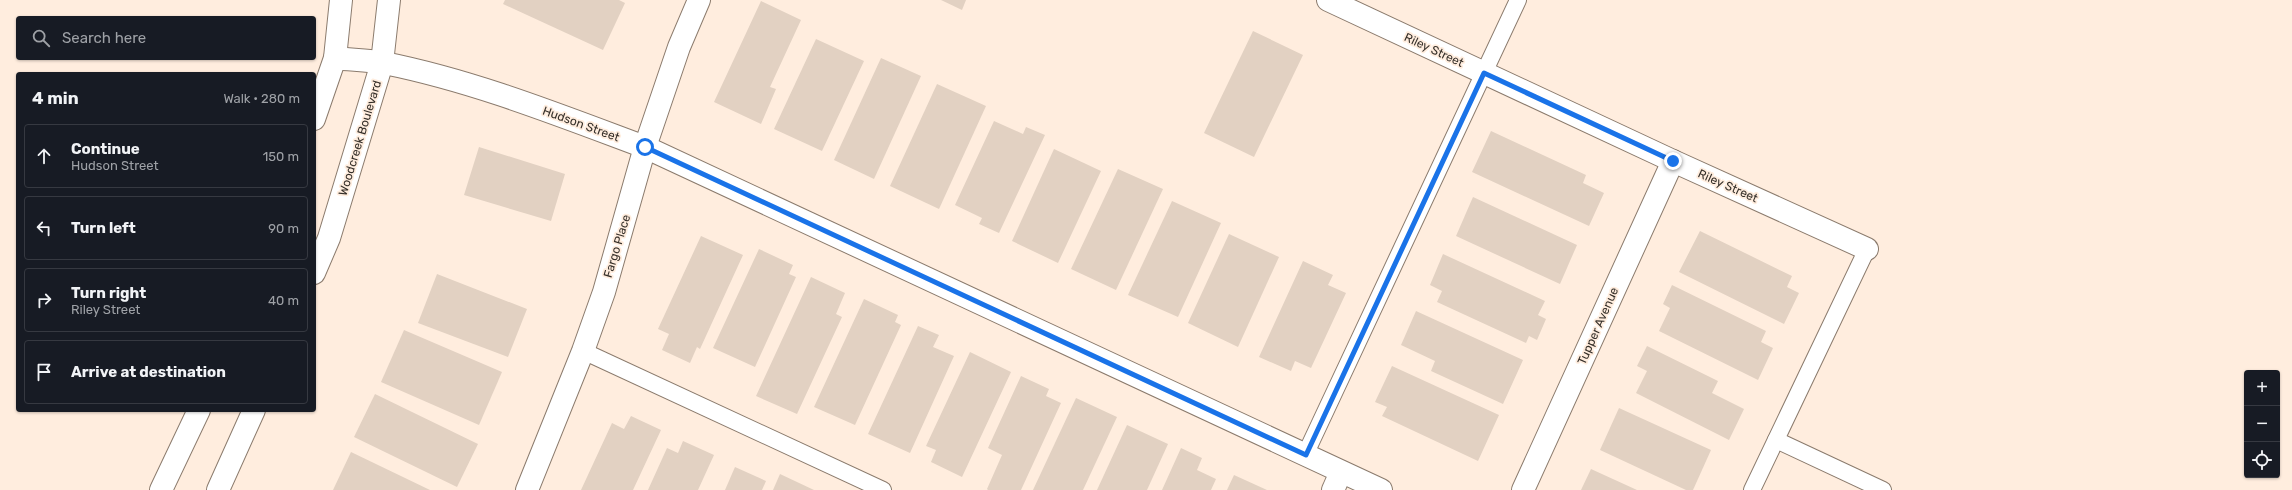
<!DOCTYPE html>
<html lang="en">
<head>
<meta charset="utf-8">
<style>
	body { margin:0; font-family:Rubik,sans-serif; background:#242831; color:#f1f3f6 }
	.controls { position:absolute; right:12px; bottom:12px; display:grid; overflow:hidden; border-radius:4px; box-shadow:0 1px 3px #0004 }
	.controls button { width:36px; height:36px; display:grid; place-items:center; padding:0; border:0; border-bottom:1px solid #363941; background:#171b24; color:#f1f3f6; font:20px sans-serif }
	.stop { position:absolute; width:12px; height:12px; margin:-9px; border:3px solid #1a73e8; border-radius:50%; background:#fff }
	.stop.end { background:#1a73e8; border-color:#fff; box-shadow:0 1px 4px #0008 }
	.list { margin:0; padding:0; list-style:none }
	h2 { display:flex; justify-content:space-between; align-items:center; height:52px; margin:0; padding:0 16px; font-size:17px }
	h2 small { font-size:13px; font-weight:400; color:#9ea1a6 }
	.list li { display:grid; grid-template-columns:26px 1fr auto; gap:12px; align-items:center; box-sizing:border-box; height:64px; margin:0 8px 8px; padding:0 8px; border:1px solid #363941; border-radius:4px }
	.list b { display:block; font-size:15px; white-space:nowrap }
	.list p { margin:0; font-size:13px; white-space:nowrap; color:#9ea1a6 }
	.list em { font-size:13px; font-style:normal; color:#9ea1a6 }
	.icon { flex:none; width:22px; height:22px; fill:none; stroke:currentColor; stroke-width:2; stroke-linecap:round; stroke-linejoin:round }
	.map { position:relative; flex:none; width:2292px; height:490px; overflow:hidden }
	.search { position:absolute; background:#171b24; box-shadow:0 1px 3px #0004; left:16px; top:16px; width:300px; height:44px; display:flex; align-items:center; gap:10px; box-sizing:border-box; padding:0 14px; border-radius:4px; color:#9ea1a6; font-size:15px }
	.panel { position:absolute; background:#171b24; box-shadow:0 1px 3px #0004; left:16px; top:72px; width:300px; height:340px; border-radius:4px }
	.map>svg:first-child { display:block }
</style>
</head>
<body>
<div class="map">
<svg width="2292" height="490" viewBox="0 0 2292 490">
	<rect width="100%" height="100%" fill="#ffedde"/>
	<g fill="#e2d1c2">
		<path d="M505 0H619L625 3 603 50 503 4Z"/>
		<path d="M941 0H966L962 10Z"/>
		<path d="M761 1 801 20 770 87 776 89 761 124 714 102Z"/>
		<path d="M1253 31 1303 55 1254 157 1204 133Z"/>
		<path d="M816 39 864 61 822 151 774 129Z"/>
		<path d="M881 58 921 76 874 179 834 160Z"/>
		<path d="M937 84 986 106 939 209 890 186Z"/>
		<path d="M994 121 1023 134 1026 127 1045 135 999 233 979 224 982 218 955 205Z"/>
		<path d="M1491 131 1586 175 1583 183 1604 193 1589 226 1472 172Z"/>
		<path d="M479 147 565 174 551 221 464 195Z"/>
		<path d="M1054 149 1101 171 1058 263 1012 241Z"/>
		<path d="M1118 169 1163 189 1116 290 1071 269Z"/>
		<path d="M1473 197 1577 245 1560 284 1456 236Z"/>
		<path d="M1172 201 1221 223 1178 317 1128 295Z"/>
		<path d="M1700 231 1792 276 1787 287 1799 293 1784 324 1679 272Z"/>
		<path d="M1229 234 1279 257 1238 347 1188 323Z"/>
		<path d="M701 236 743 255 700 349 697 347 690 363 662 350 669 334 658 329Z"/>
		<path d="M759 249 793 265 789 274 796 277 755 367 713 348Z"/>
		<path d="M1443 254 1545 301 1538 315 1546 319 1537 340 1529 336 1526 343 1437 302 1442 291 1430 285Z"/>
		<path d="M1303 261 1333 275 1328 285 1346 293 1311 368 1295 361 1291 371 1259 357Z"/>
		<path d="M437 274 527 309 508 357 418 323Z"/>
		<path d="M811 277 845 293 836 314 842 317 797 414 756 396Z"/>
		<path d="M1672 285 1766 331 1761 342 1773 348 1758 380 1659 331 1670 308 1663 304Z"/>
		<path d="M864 299 898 315 895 322 901 325 855 425 814 407Z"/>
		<path d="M1416 311 1523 360 1503 404 1431 371 1435 361 1401 345Z"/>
		<path d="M918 326 939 335 933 347 954 356 910 453 868 434Z"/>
		<path d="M404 330 502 372 479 425 381 382Z"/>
		<path d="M1647 346 1718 381 1712 393 1744 409 1729 440 1636 393 1647 371 1637 366Z"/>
		<path d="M970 352 1011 372 962 477 931 462 936 450 926 446Z"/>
		<path d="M1392 366 1499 415 1478 461 1382 416 1387 407 1375 402Z"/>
		<path d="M1021 376 1049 389 1046 396 1061 403 1021 490H988L987 489 1002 455 988 448Z"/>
		<path d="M375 394 478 444 457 487 354 437Z"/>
		<path d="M1076 398 1117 417 1083 490H1033Z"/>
		<path d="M1619 408 1711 450 1693 490H1686L1600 450Z"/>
		<path d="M631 416 661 430 633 490H581L612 423 624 429Z"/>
		<path d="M1127 425 1168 444 1147 490H1097Z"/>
		<path d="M683 441 714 455 698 490H648L667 448 678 453Z"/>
		<path d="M1181 448 1202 458 1197 470 1216 479 1211 490H1162Z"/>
		<path d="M351 452 430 490H333Z"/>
		<path d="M735 467 766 481 762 490H725Z"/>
		<path d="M1591 469 1637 490H1581Z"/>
		<path d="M780 474 814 490H773Z"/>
		<path d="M1234 475 1267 490H1227Z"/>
	</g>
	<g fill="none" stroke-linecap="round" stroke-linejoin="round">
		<g stroke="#8b7b6d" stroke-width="18">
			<g id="service">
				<path d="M583 351 883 490"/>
				<path d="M1776 440 1883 490"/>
				<path d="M1305 455 1518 0"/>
				<path d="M1752 490 1867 249"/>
			</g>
		</g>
		<g stroke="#8b7b6d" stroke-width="24">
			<g id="minor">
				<path d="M1328 0 1673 161 1867 249"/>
				<path d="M335 58C351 60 368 60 384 63 474 81 559 115 645 147L1381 490"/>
				<path d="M527 490 583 351 604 292 645 147 679 47 699 0"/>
				<path d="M1333 490 1341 472"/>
				<path d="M1523 490 1673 161"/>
			</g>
		</g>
		<g stroke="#8b7b6d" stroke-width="24">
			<g id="tertiary">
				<path d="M314 119 335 58 341 0"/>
				<path d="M314 273 329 238 382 63 389 0"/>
				<path d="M161 490 199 410"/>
				<path d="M218 490 254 410"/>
			</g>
		</g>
		<use href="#service" stroke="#fff" stroke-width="16"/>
		<use href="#minor" stroke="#fff" stroke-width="22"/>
		<use href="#tertiary" stroke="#fff" stroke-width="22"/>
	</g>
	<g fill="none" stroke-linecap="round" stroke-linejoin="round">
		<path stroke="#1a73e8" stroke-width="5" d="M645 147 1306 455 1484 73 1673 161"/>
	</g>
	<g text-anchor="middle" stroke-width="3.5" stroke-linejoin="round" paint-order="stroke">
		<g font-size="12" fill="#352f29" stroke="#ffedde">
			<text transform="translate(1434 50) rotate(25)" y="4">Riley Street</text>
			<text transform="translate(581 124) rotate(20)" y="4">Hudson Street</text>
			<text transform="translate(360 138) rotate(-73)" y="4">Woodcreek Boulevard</text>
			<text transform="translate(1728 186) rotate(24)" y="4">Riley Street</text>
			<text transform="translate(617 246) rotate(-73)" y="4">Fargo Place</text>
			<text transform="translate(1598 326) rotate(-66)" y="4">Tupper Avenue</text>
		</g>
	</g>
</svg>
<div class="controls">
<button>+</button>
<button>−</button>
<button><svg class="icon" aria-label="locate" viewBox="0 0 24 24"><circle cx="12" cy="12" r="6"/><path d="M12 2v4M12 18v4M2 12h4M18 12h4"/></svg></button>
</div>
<div class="stop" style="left:645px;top:147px"></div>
<div class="stop end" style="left:1673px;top:161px"></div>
<div class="search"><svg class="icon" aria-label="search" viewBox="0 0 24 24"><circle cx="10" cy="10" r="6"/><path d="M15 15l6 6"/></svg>Search here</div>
<section class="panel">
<h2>4 min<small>Walk · 280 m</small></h2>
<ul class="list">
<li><svg class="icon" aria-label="ahead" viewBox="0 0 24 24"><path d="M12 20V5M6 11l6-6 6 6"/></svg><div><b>Continue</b><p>Hudson Street</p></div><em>150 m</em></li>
<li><svg class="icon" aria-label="left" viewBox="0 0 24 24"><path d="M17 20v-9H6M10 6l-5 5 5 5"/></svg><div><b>Turn left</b></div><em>90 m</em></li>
<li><svg class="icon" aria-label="right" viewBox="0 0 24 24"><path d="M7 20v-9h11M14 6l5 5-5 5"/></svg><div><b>Turn right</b><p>Riley Street</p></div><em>40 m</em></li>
<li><svg class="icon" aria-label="arrive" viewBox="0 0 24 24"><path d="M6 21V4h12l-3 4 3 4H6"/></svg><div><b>Arrive at destination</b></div></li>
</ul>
</section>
</div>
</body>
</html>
